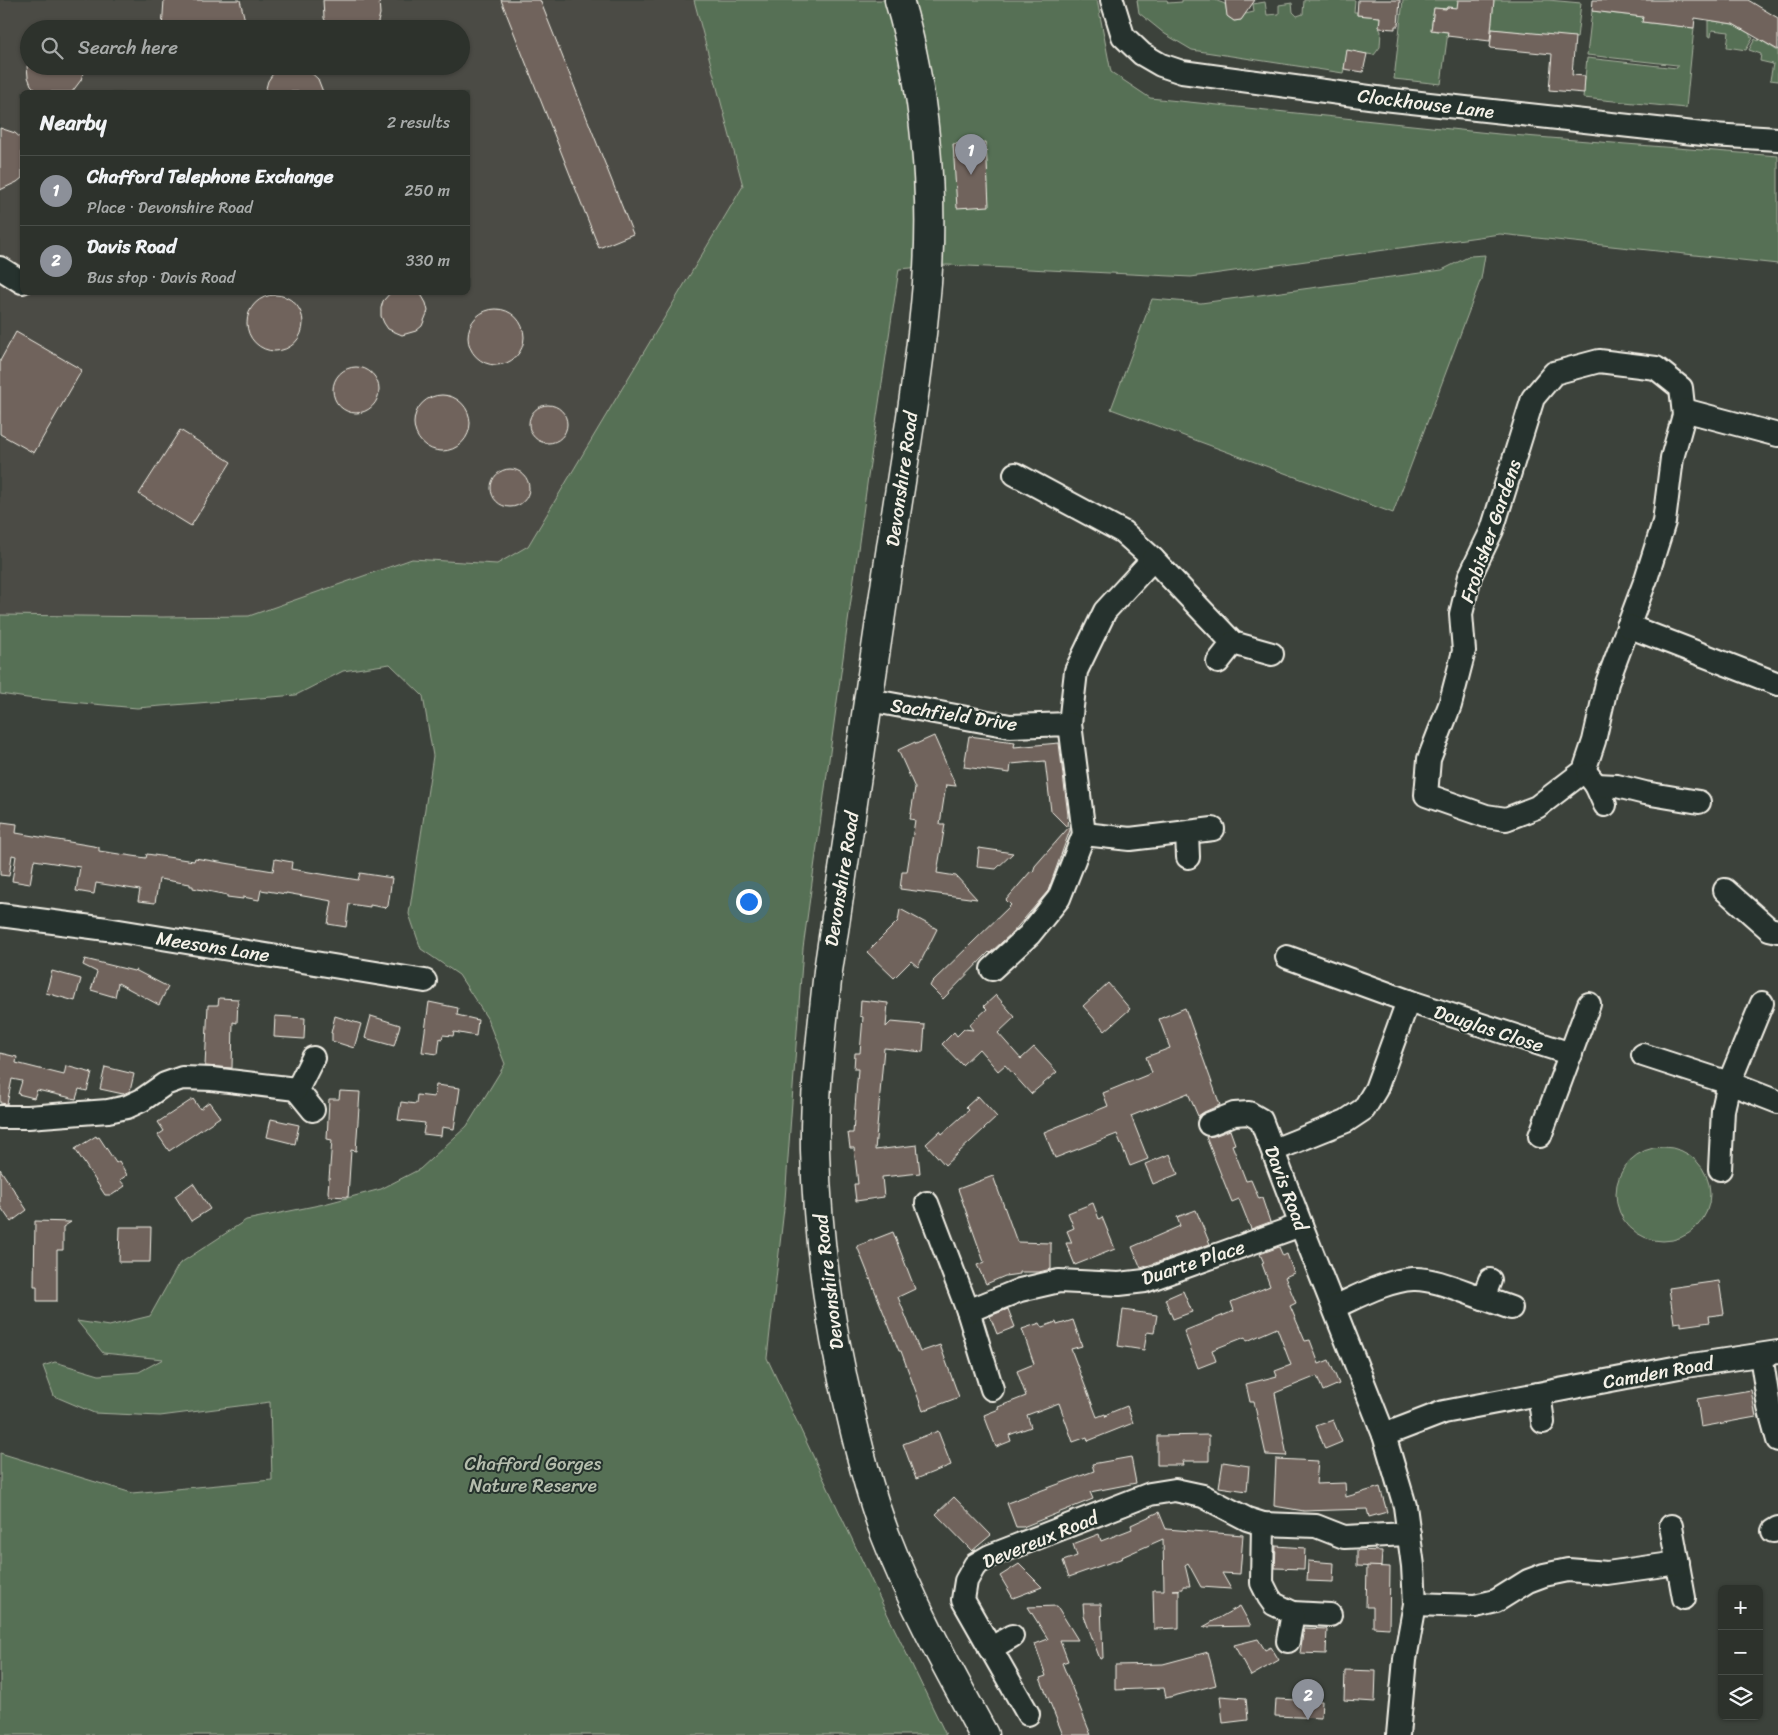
<!DOCTYPE html>
<html lang="en">
<head>
<meta charset="utf-8">
<style>
	body { margin:0; font-family:Sriracha,sans-serif; background:#353a34; color:#f1f3f6 }
	.controls { position:absolute; right:15px; bottom:15px; display:grid; overflow:hidden; border-radius:8px; box-shadow:0 1px 4px #0004 }
	.controls button { width:45px; height:45px; display:grid; place-items:center; padding:0; border:0; border-bottom:1px solid #484d48; background:#2d322c; color:#f1f3f6; font:25px sans-serif }
	.you { position:absolute; left:748px; top:901px; width:18px; height:18px; margin:-12px; border:4px solid #fff; border-radius:50%; background:#1a73e8; box-shadow:0 0 0 8px #1a73e833 }
	.badge { display:grid; place-items:center; width:32px; height:32px; border-radius:50%; background:#8c9099; color:#fff; font-size:16px; font-weight:700 }
	.pin { position:absolute; translate:-50% -41px; filter:drop-shadow(0 1px 2px #0008) }
	.pin::after { content:''; position:absolute; top:26px; width:18px; height:15px; background:inherit; clip-path:polygon(0 0,100% 0,50% 100%) }
	.list { margin:0; padding:0; list-style:none }
	h2 { display:flex; justify-content:space-between; align-items:center; height:65px; margin:0; padding:0 20px; font-size:21px }
	h2 small { font-size:16px; font-weight:400; color:#a7aaa9 }
	.list li { display:grid; grid-template-columns:32px 1fr auto; gap:15px; align-items:center; box-sizing:border-box; height:70px; padding:0 20px; border-top:1px solid #484d48 }
	.list b { display:block; font-size:19px; white-space:nowrap }
	.list p { margin:0; font-size:16px; white-space:nowrap; color:#a7aaa9 }
	.list em { font-size:16px; font-style:normal; color:#a7aaa9 }
	.icon { flex:none; width:28px; height:28px; fill:none; stroke:currentColor; stroke-width:2; stroke-linecap:round; stroke-linejoin:round }
	.map { position:relative; flex:none; width:1778px; height:1735px; overflow:hidden }
	.search { position:absolute; background:#2d322c; box-shadow:0 1px 4px #0004; left:20px; top:20px; width:450px; height:55px; display:flex; align-items:center; gap:12px; box-sizing:border-box; padding:0 18px; border-radius:28px; color:#a7aaa9; font-size:19px }
	.panel { position:absolute; background:#2d322c; box-shadow:0 1px 4px #0004; left:20px; top:90px; width:450px; height:205px; border-radius:8px }
	.map>svg:first-child { display:block }
</style>
</head>
<body>
<div class="map">
<svg width="1778" height="1735" viewBox="0 0 1778 1735">
	<rect width="100%" height="100%" fill="#3c423b"/>
	<filter id="ink" filterUnits="userSpaceOnUse"><feTurbulence type="fractalNoise" baseFrequency=".02" numOctaves="2"/><feDisplacementMap in="SourceGraphic" scale="10" xChannelSelector="R" yChannelSelector="G"/><feConvolveMatrix kernelMatrix="1 2 1 2 8 2 1 2 1" color-interpolation-filters="sRGB"/></filter>
	<g filter="url(#ink)">
		<path fill="#4c4c45" fill-rule="evenodd" d="M0 0H694L743 186 528 546 497 564 412 559 249 616 162 617 0 615ZM29 29H461V66H29ZM22 92H468V292H22Z"/>
		<g fill="#577055" stroke="#a6b09e">
			<path d="M694 0H1097L1111 72 1150 98 1499 134 1778 156V264L1500 234 1191 277 947 265 899 269 868 477 803 948 785 1200 767 1358 882 1603 946 1735H0V1453L132 1493 272 1480 270 1402 160 1416 94 1413 54 1396 43 1366 55 1362 99 1375 139 1372 163 1359 103 1353 77 1321 109 1326 150 1316 179 1264 246 1220 324 1204 381 1189 420 1169 467 1126 505 1064 487 1018 459 975 421 949 409 914 433 756 423 696 390 664 343 671 296 695 137 708 27 698 0 694V615L162 617 249 616 412 559 497 564 528 546 743 186Z"/>
			<path d="M1137 0H1167L1168 3 1182 2V0H1215L1225 4 1228 17 1234 21 1241 20 1245 14 1254 12 1253 4 1265 2 1267 15 1279 14V5L1292 3 1293 12 1297 16 1303 14 1304 0H1355L1354 12H1357V15L1380 17 1379 28 1381 31 1380 47 1374 55 1348 51 1343 73 1192 50 1165 34 1139 13Z"/>
			<path d="M1403 0H1477L1469 9 1447 7 1446 9 1434 8 1431 30 1448 32 1441 84 1394 79Z"/>
			<path d="M1494 0H1548L1581 3 1577 38 1491 29Z"/>
			<path d="M1592 11 1643 17V22L1694 28 1686 108 1583 98 1587 58 1677 68V65L1587 55Z"/>
			<path d="M1708 20 1733 24 1750 34V36L1753 38 1746 50 1727 47 1729 32 1712 30 1711 37 1708 36Z"/>
			<path d="M1755 39 1758 41 1759 39 1778 51V81L1770 80 1773 64 1760 61 1761 54 1749 50Z"/>
			<path d="M1485 255 1481 279 1393 513 1111 409 1152 299 1201 303 1442 270 1470 256Z"/>
			<circle cx="1663" cy="1194" r="47"/>
		</g>
		<g fill="#70645c" stroke="#f4f1e8">
			<path d="M164 0H240L247 29H162Z"/>
			<path d="M323 0H379L380 14 378 22 374 29H329L324 18Z"/>
			<path d="M501 0H540L633 234 599 248Z"/>
			<path d="M1225 0H1255L1241 20 1234 21 1227 16Z"/>
			<path d="M1358 0H1400L1398 26H1395V29L1379 28 1380 17 1357 15Z"/>
			<path d="M1458 0H1494L1490 41 1447 36 1448 32 1431 30 1434 8 1446 9 1447 7 1457 8Z"/>
			<path d="M1593 0H1748L1778 18V50L1733 24 1695 18 1694 28 1642 22 1643 17 1592 11Z"/>
			<path d="M1492 29 1575 37 1572 75 1585 76 1584 93 1549 90 1552 54 1490 48Z"/>
			<path d="M1347 50 1367 54 1363 72 1344 69Z"/>
			<path d="M27 66H85L81 80 72 92H38L31 85 28 77Z"/>
			<path d="M278 66 306 68 318 79 323 92H265L268 81Z"/>
			<path d="M0 128 15 133 22 139V178L17 182 0 190Z"/>
			<path d="M986 142 989 206 957 208 953 144Z"/>
			<path d="M391 292H418L422 296 426 303 428 311 422 326 416 331 402 335 388 329 384 323 381 316V308L383 301Z"/>
			<circle cx="275" cy="323" r="28"/>
			<circle cx="496" cy="337" r="28"/>
			<path d="M16 332 82 370 34 453 0 434V361Z"/>
			<circle cx="356" cy="390" r="23"/>
			<circle cx="442" cy="423" r="28"/>
			<circle cx="548" cy="424" r="19"/>
			<path d="M180 430 231 462 191 526 139 494Z"/>
			<circle cx="510" cy="488" r="19"/>
			<path d="M934 736 956 786 946 785 940 824H945L937 873 956 876 977 899 900 889 902 872H907L915 820 910 819 915 788 898 750 915 742 916 744Z"/>
			<path d="M969 736 1015 742 1014 747 1059 743 1068 815 1067 827 1051 811 1045 761 1011 764 1010 773 964 767Z"/>
			<path d="M2 822 17 824 16 833 99 847V851L146 858 147 854 194 861 195 858 273 871 275 859 292 862 291 869 358 880 360 873 392 878 388 906 386 908 370 905V907L349 904 346 927 328 924 332 901 286 893V894L261 890 259 900 243 897V899L227 897V895L193 888V886H190V884L159 879 155 903 138 901 140 890 96 883 94 894 76 891 80 867 34 860 30 884 12 881 16 856 12 855 9 876 0 875V831Z"/>
			<path d="M1070 826V830L1048 891 1013 932 990 953 989 952 943 999 930 986 932 982 1011 905 1006 900 1031 871 1033 872 1035 866Z"/>
			<path d="M979 848 1013 853 996 869 977 867Z"/>
			<path d="M900 909 937 929 918 967 911 961 894 978 867 952 898 921Z"/>
			<path d="M85 959 134 971 135 970 168 987 159 1005 118 983 115 997 91 990 97 972 83 965Z"/>
			<path d="M52 971 81 979 75 1001 46 993Z"/>
			<path d="M1108 983 1130 1009 1105 1031 1083 1006Z"/>
			<path d="M996 995 1015 1017 998 1033 1021 1059 1034 1047 1057 1072 1031 1094 1005 1065 998 1071 979 1049 962 1065 942 1044 954 1032 957 1036 964 1029 973 1030 969 1025 987 1009 984 1006Z"/>
			<path d="M219 998 238 999 237 1023 233 1022 232 1068 205 1066 208 1005H218Z"/>
			<path d="M861 1000 888 1003 886 1027 891 1022 925 1025 923 1052 884 1048 875 1150 917 1145 920 1173 882 1177 884 1197 856 1201 854 1184H858L854 1148H850L848 1133H853L858 1069H854L855 1053H860L863 1017 860 1016Z"/>
			<path d="M429 1002 458 1008 457 1015 478 1020 476 1036 454 1032 453 1036 443 1035 442 1039 440 1038 438 1054 422 1052Z"/>
			<path d="M1185 1008 1220 1105 1204 1112 1198 1116 1188 1093 1131 1116 1148 1159 1130 1166 1117 1134 1055 1158 1044 1132 1108 1106 1103 1093 1152 1073 1146 1057 1170 1048 1159 1019Z"/>
			<path d="M275 1016 305 1018 304 1039 274 1037Z"/>
			<path d="M335 1016 361 1024 354 1048 332 1041V1033H331Z"/>
			<path d="M371 1016 400 1025 394 1046 365 1038Z"/>
			<path d="M0 1053 17 1057 16 1063 64 1075 66 1066 92 1073 87 1091 79 1089 76 1099 37 1090 34 1098 18 1094 22 1081 12 1079 7 1104 0 1103Z"/>
			<path d="M105 1067 134 1074 130 1091 123 1094 100 1089Z"/>
			<path d="M436 1085 460 1088 454 1129 442 1127 441 1136 423 1134 425 1123 398 1120 401 1102 416 1104 417 1095 434 1097Z"/>
			<path d="M340 1091 360 1092 356 1151 351 1150 348 1197 329 1196 328 1192 332 1140 327 1139 329 1099H339Z"/>
			<path d="M978 1096 997 1117 945 1165 926 1144 940 1131 942 1134 969 1110 966 1107Z"/>
			<path d="M193 1099 200 1109 209 1102 220 1117 169 1151 158 1135 164 1131 158 1122Z"/>
			<path d="M271 1119 299 1125 295 1144 267 1137Z"/>
			<path d="M1230 1130 1235 1144 1232 1145 1246 1181 1251 1180 1259 1199 1262 1198 1270 1222 1251 1229 1239 1199 1232 1202 1206 1137 1214 1136Z"/>
			<path d="M96 1136 97 1138 99 1137 116 1163 119 1161 127 1175 120 1180 125 1186 112 1195H105L75 1149Z"/>
			<path d="M1170 1154 1178 1174 1153 1184 1145 1164Z"/>
			<path d="M0 1169 27 1210 11 1222 0 1206Z"/>
			<path d="M993 1176 1017 1242 1051 1243V1269L1039 1272H1020V1274L1005 1276 986 1284 977 1265 984 1262 958 1189Z"/>
			<path d="M193 1183 210 1209 191 1221 175 1196Z"/>
			<path d="M1093 1203 1099 1219 1102 1217 1115 1249 1075 1265 1066 1243H1072L1067 1231 1074 1228 1068 1213Z"/>
			<path d="M1196 1210 1210 1244 1141 1268 1132 1247 1180 1226 1177 1217Z"/>
			<path d="M35 1221 71 1222 63 1227V1250H57V1301H37V1286H34Z"/>
			<path d="M120 1227H151L150 1262H119Z"/>
			<path d="M893 1232 915 1289 898 1297 920 1352 940 1345 959 1397 923 1411 901 1351H899L857 1246Z"/>
			<path d="M1279 1247 1283 1256 1287 1254 1294 1273 1285 1277 1296 1303 1290 1306 1305 1341 1310 1340 1319 1364 1329 1360 1339 1384 1323 1391 1317 1376 1275 1393 1287 1456 1266 1455 1254 1402H1250L1246 1384 1277 1376 1275 1371 1291 1365 1277 1328 1247 1341 1245 1337 1212 1350 1216 1361 1198 1368 1184 1331 1234 1311 1231 1302 1270 1286 1262 1264 1264 1263 1260 1254Z"/>
			<path d="M1719 1281 1724 1314 1709 1316 1710 1322 1681 1326V1322L1674 1323 1669 1288Z"/>
			<path d="M1183 1291 1192 1312 1173 1319 1165 1299Z"/>
			<path d="M1008 1309 1015 1327 997 1334 990 1316Z"/>
			<path d="M1123 1310 1157 1315 1154 1333 1147 1332 1144 1350 1118 1346Z"/>
			<path d="M1073 1320 1082 1346 1071 1349 1097 1417 1105 1414 1106 1417 1107 1414 1127 1406 1133 1423 1088 1441 1087 1437 1073 1442 1059 1403 1027 1415 1031 1427 1009 1435 1011 1441 996 1447 984 1415 999 1409 998 1407 1026 1396 1017 1371 1034 1364 1022 1329 1040 1323 1042 1327 1056 1322 1057 1325Z"/>
			<path d="M1751 1390 1756 1417 1701 1427 1697 1399Z"/>
			<path d="M1333 1420 1342 1442 1325 1449 1316 1426Z"/>
			<path d="M938 1431 951 1465 916 1479 903 1444Z"/>
			<path d="M1209 1435V1461H1182L1183 1465H1157V1436Z"/>
			<path d="M1131 1457 1136 1483 1090 1492 1093 1499 1023 1527H1016L1007 1503 1094 1471 1092 1464Z"/>
			<path d="M1276 1459 1318 1461 1316 1484 1345 1483 1346 1497 1380 1487 1387 1512 1369 1517 1367 1509 1304 1511 1274 1506Z"/>
			<path d="M1223 1462 1249 1466 1247 1491 1219 1487Z"/>
			<path d="M954 1497 991 1535 972 1551 936 1514Z"/>
			<path d="M1159 1512 1166 1529 1243 1535 1240 1574 1222 1573 1231 1589 1201 1587 1188 1563 1185 1565 1190 1586H1183V1589L1173 1590H1179V1628L1154 1629 1153 1590H1164L1163 1539 1122 1557 1123 1558 1069 1577 1063 1561 1077 1556 1073 1544 1099 1534 1101 1541 1132 1529 1131 1525Z"/>
			<path d="M1276 1546 1305 1548 1304 1569 1275 1568Z"/>
			<path d="M1357 1550 1382 1551 1381 1567 1357 1566Z"/>
			<path d="M1308 1561 1334 1563 1333 1582 1307 1581Z"/>
			<path d="M1019 1564 1042 1587 1013 1598 1000 1576Z"/>
			<path d="M1367 1566 1390 1567 1389 1628 1373 1627V1607H1366Z"/>
			<path d="M1083 1604H1101L1103 1658 1100 1659 1084 1616Z"/>
			<path d="M1057 1606 1078 1640H1060L1068 1661 1062 1663 1091 1735H1063L1040 1678 1046 1676 1035 1644 1048 1639 1028 1607Z"/>
			<path d="M1240 1606 1251 1626 1203 1627Z"/>
			<path d="M1304 1628 1327 1629 1326 1654 1300 1653Z"/>
			<path d="M1258 1639 1265 1650 1271 1647 1279 1660 1251 1676 1234 1645Z"/>
			<path d="M1208 1652 1216 1685 1166 1698 1164 1688 1115 1690V1665L1163 1664Z"/>
			<path d="M1345 1670 1376 1671 1375 1702 1344 1700Z"/>
			<path d="M1220 1696 1246 1698 1248 1720 1223 1723Z"/>
			<path d="M1276 1699 1322 1701 1321 1718 1275 1716Z"/>
		</g>
		<g fill="none" stroke-linecap="round" stroke-linejoin="round">
			<g stroke="#f4f1e8" stroke-width="26">
				<g id="minor">
					<path d="M1112 0 1123 36 1142 54 1161 65 1182 72 1384 99 1712 135 1778 139"/>
					<path d="M0 268 22 282"/>
					<path d="M1599 361 1656 368 1681 388 1684 415 1672 458 1664 522 1646 579 1607 683 1594 741 1584 771 1537 807 1506 819 1486 816 1426 795 1429 759 1450 705 1464 651 1461 614 1470 576 1492 530 1533 398 1554 373Z"/>
					<path d="M1684 410 1778 435"/>
					<path d="M1015 474 1123 532 1153 559 1105 611 1076 671 1070 724"/>
					<path d="M1153 559 1233 643"/>
					<path d="M1628 626 1778 684"/>
					<path d="M1218 662 1233 643 1272 654"/>
					<path d="M869 700 1010 726 1070 724 1084 834 1059 898 1029 935 992 969"/>
					<path d="M1588 775 1596 785 1605 805"/>
					<path d="M1596 785 1617 786 1645 793 1699 802"/>
					<path d="M1187 833 1188 857"/>
					<path d="M1084 834 1130 839 1213 829"/>
					<path d="M1725 890 1769 929 1778 931"/>
					<path d="M0 915 107 929 425 981"/>
					<path d="M1287 957 1408 1001 1571 1054"/>
					<path d="M1643 1055 1729 1083 1778 1102"/>
					<path d="M313 1110 296 1089 301 1082 313 1058"/>
					<path d="M0 1117H28L108 1111 127 1107 142 1100 165 1084 182 1078 212 1079 296 1089"/>
					<path d="M1209 1124 1234 1114 1249 1113 1261 1120 1301 1225 1384 1435 1405 1506 1413 1566 1415 1604 1405 1659 1398 1735"/>
					<path d="M1540 1136 1589 1004"/>
					<path d="M1274 1150 1346 1121 1364 1109 1376 1089 1408 1001"/>
					<path d="M1720 1169 1723 1110 1729 1083 1762 1003"/>
					<path d="M927 1203 968 1311 992 1389"/>
					<path d="M1483 1298 1511 1308"/>
					<path d="M1334 1307C1357 1297 1388 1280 1413 1279 1434 1278 1464 1292 1483 1298L1490 1280"/>
					<path d="M968 1311 1020 1290 1059 1281 1119 1284 1145 1281 1301 1225"/>
					<path d="M1761 1355 1769 1407 1778 1440"/>
					<path d="M1539 1394 1543 1422"/>
					<path d="M1384 1435 1444 1412 1679 1367 1778 1352"/>
					<path d="M1263 1524 1262 1583 1269 1597 1274 1604 1293 1613 1330 1615"/>
					<path d="M1671 1526 1684 1598"/>
					<path d="M1773 1531 1778 1528"/>
					<path d="M1415 1604 1475 1606 1496 1601 1528 1581 1544 1575 1568 1570 1607 1573 1678 1563"/>
					<path d="M1288 1641 1293 1613"/>
					<path d="M990 1649 1012 1636"/>
					<path d="M1028 1714 963 1600 966 1581 975 1565 990 1556 1150 1494 1175 1490 1203 1496 1247 1519 1263 1524 1316 1526 1344 1537 1409 1534"/>
				</g>
			</g>
			<g stroke="#f4f1e8" stroke-width="31">
				<path id="major" d="M899 0C925 87 934 192 927 283 920 371 904 459 891 547 870 688 849 829 828 971 822 1030 814 1090 815 1150 817 1239 831 1333 852 1419 861 1458 871 1497 885 1534 912 1604 948 1669 984 1735"/>
			</g>
			<use href="#minor" stroke="#26332d" stroke-width="22"/>
			<use href="#major" stroke="#26332d" stroke-width="28"/>
		</g>
	</g>
	<g text-anchor="middle" stroke-width="4" stroke-linejoin="round" paint-order="stroke">
		<g font-size="19" fill="#f4f1e8" stroke="#26332d">
			<text transform="translate(1426 103) rotate(7)" y="7">Clockhouse Lane</text>
			<text transform="translate(901 479) rotate(-82)" y="7">Devonshire Road</text>
			<text transform="translate(1490 531) rotate(-71)" y="7">Frobisher Gardens</text>
			<text transform="translate(954 714) rotate(9)" y="7">Sachfield Drive</text>
			<text transform="translate(841 879) rotate(-81)" y="7">Devonshire Road</text>
			<text transform="translate(213 946) rotate(9)" y="7">Meesons Lane</text>
			<text transform="translate(1489 1028) rotate(18)" y="7">Douglas Close</text>
			<text transform="translate(1287 1188) rotate(69)" y="7">Davis Road</text>
			<text transform="translate(1193 1262) rotate(-18)" y="7">Duarte Place</text>
			<text transform="translate(828 1282) rotate(-97)" y="7">Devonshire Road</text>
			<text transform="translate(1658 1372) rotate(-10)" y="7">Camden Road</text>
			<text transform="translate(1040 1539) rotate(-22)" y="7">Devereux Road</text>
		</g>
		<g font-size="19" fill="#b5bdad" stroke="#26332d">
			<text x="533" y="1470">Chafford Gorges<tspan x="533" dy="22">Nature Reserve</tspan></text>
		</g>
	</g>
</svg>
<div class="controls">
<button>+</button>
<button>−</button>
<button><svg class="icon" aria-label="layers" viewBox="0 0 24 24"><path d="M12 4l9 5-9 5-9-5zM3 14l9 5 9-5"/></svg></button>
</div>
<div class="you"></div>
<div class="pin badge" style="left:971px;top:175px">1</div>
<div class="pin badge" style="left:1308px;top:1720px">2</div>
<div class="search"><svg class="icon" aria-label="search" viewBox="0 0 24 24"><circle cx="10" cy="10" r="6"/><path d="M15 15l6 6"/></svg>Search here</div>
<section class="panel">
<h2>Nearby<small>2 results</small></h2>
<ul class="list">
<li><span class="badge">1</span><div><b>Chafford Telephone Exchange</b><p>Place · Devonshire Road</p></div><em>250 m</em></li>
<li><span class="badge">2</span><div><b>Davis Road</b><p>Bus stop · Davis Road</p></div><em>330 m</em></li>
</ul>
</section>
</div>
</body>
</html>
